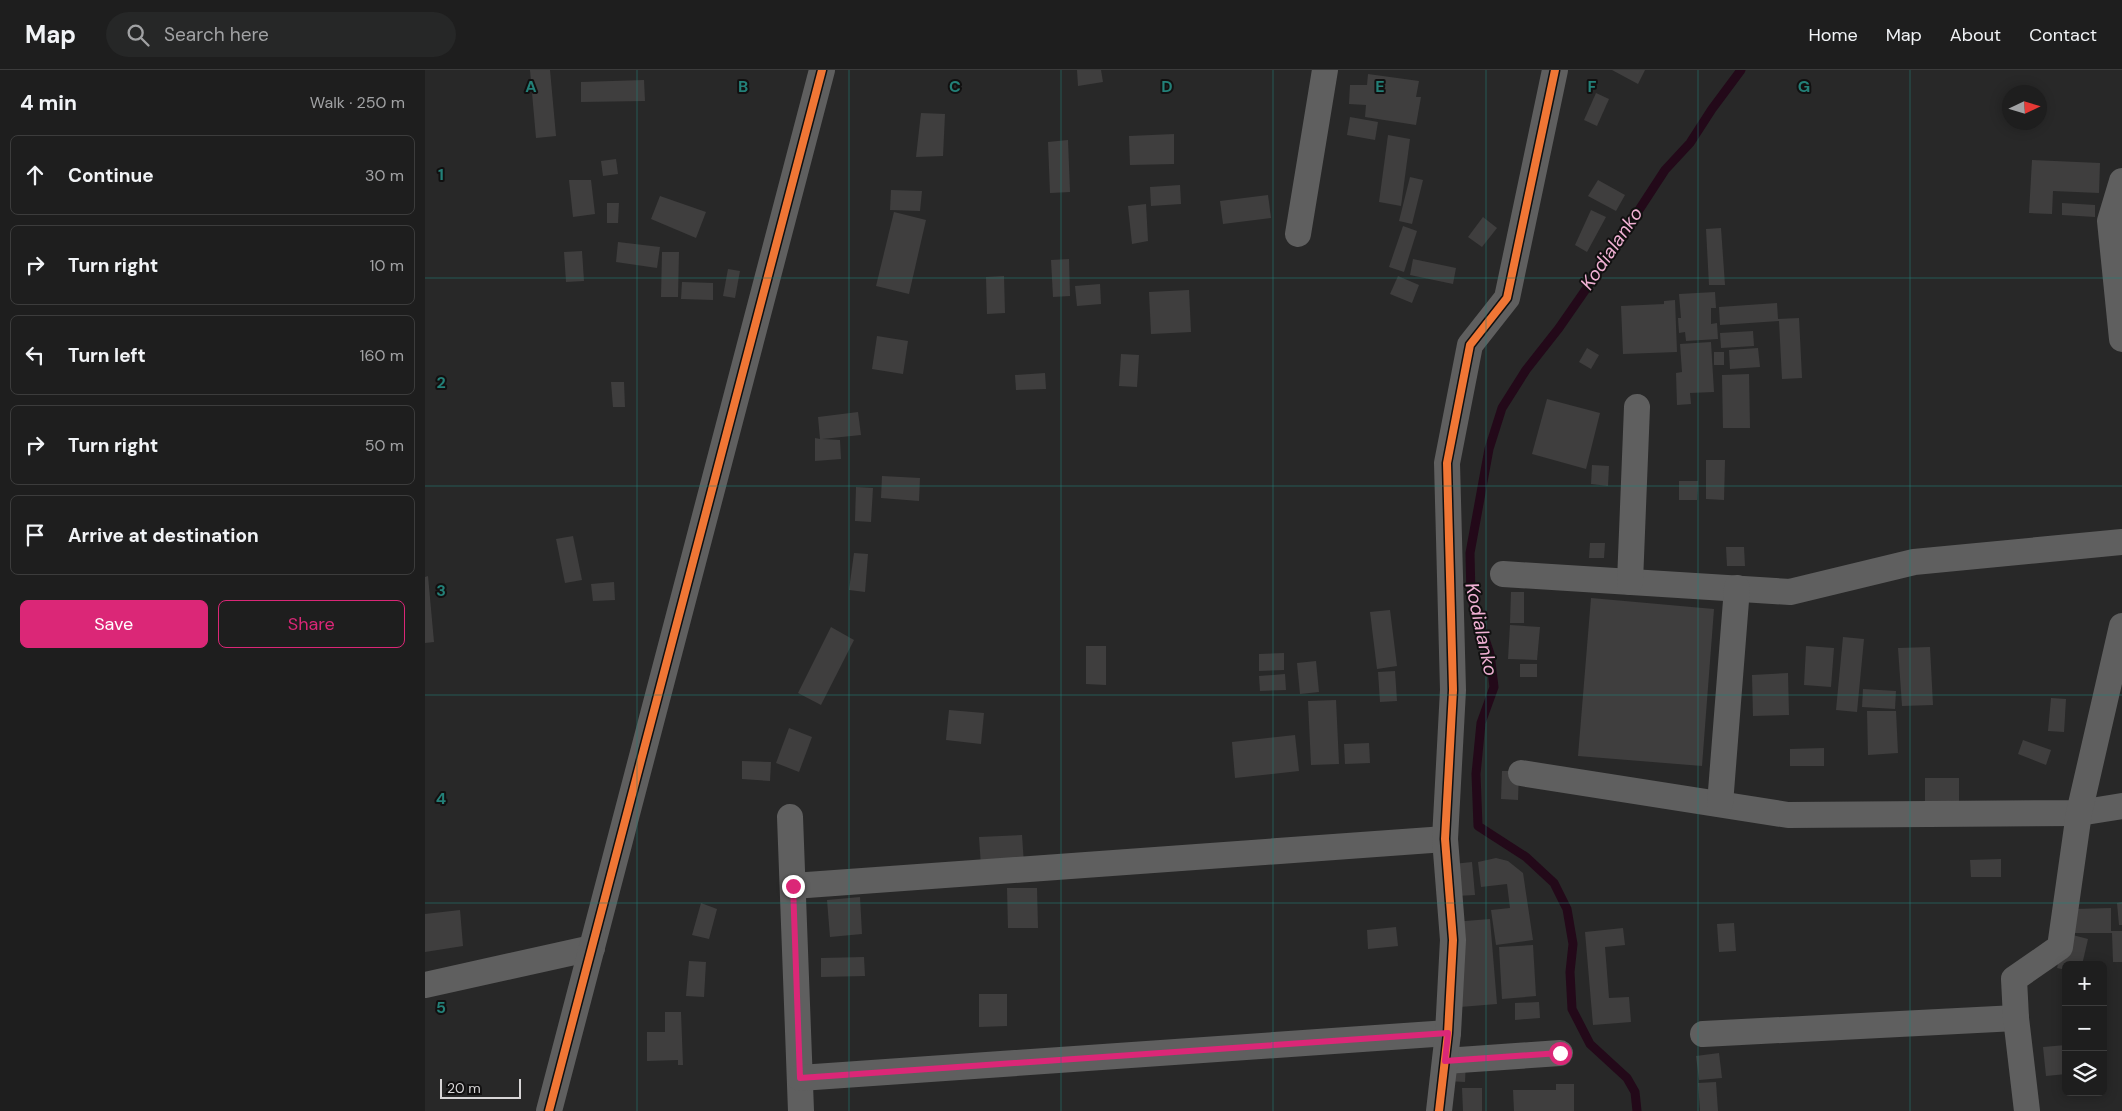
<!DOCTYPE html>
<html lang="en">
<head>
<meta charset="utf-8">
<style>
	body { margin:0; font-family:"DM Sans",sans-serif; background:#262727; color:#f1f3f6 }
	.controls { position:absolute; right:15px; bottom:15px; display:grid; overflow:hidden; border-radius:8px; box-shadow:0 2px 12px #0003 }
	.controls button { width:45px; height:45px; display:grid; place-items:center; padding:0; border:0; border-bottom:1px solid #3c3c3c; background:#1e1e1e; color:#f1f3f6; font:25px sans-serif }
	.compass { position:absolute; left:1577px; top:15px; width:45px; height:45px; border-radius:50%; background:#1e1e1e; box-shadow:0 2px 12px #0003; rotate:86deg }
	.scale { position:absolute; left:15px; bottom:12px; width:81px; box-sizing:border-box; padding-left:5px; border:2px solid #d8d6d7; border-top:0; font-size:14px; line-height:18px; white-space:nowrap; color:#d8d6d7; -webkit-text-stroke:4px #111010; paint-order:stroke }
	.stop { position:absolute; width:15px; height:15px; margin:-11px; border:4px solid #db2777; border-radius:50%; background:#fff }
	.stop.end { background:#db2777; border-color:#fff; box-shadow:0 1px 5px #0008 }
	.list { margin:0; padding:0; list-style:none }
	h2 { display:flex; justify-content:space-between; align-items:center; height:65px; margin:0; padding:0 20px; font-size:21px }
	h2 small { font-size:16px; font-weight:400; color:#a1a2a4 }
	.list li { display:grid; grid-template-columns:32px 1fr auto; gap:15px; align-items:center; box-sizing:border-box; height:80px; margin:0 10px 10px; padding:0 10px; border:1px solid #3c3c3c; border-radius:8px }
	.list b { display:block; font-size:19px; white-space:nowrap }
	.list em { font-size:16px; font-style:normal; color:#a1a2a4 }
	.actions { display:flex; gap:10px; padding:15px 20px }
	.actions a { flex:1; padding:11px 0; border:1px solid #db2777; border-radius:8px; text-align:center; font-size:18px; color:#db2777 }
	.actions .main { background:#db2777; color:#fff }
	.icon { flex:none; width:28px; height:28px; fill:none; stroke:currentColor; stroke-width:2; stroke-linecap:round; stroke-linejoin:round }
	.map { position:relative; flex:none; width:1697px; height:1041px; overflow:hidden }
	header { display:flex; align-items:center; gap:30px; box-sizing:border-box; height:70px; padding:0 25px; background:#1e1e1e; border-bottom:1px solid #3c3c3c }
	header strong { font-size:24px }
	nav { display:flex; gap:28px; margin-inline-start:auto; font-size:18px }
	.search { width:350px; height:45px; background:#262727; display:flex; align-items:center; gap:12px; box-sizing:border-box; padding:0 18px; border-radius:28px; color:#a1a2a4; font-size:19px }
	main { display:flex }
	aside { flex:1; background:#1e1e1e }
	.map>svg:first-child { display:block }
</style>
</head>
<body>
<header>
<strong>Map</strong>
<div class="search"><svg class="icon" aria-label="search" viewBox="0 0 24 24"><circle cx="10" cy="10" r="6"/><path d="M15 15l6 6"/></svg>Search here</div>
<nav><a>Home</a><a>Map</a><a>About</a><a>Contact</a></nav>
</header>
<main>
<aside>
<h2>4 min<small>Walk · 250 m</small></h2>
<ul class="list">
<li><svg class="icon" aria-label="ahead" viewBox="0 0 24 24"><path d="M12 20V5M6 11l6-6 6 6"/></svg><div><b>Continue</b></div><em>30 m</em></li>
<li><svg class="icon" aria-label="right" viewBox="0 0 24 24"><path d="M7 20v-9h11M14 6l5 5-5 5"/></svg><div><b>Turn right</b></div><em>10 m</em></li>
<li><svg class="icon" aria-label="left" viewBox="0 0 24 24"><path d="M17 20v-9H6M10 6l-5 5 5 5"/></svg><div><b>Turn left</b></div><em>160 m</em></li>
<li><svg class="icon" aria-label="right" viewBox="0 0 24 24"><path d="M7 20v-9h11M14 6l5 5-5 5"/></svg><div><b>Turn right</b></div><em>50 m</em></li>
<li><svg class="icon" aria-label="arrive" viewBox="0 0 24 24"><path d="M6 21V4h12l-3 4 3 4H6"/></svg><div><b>Arrive at destination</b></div></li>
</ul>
<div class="actions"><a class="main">Save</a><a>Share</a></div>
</aside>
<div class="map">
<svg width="1697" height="1041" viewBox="0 0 1697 1041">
	<rect width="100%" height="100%" fill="#282828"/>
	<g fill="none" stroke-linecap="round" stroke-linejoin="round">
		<path stroke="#230919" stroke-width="9" d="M1212 1041 1210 1022 1202 1008 1165 974 1147 939 1145 902 1148 874 1142 839 1129 813 1101 787 1053 756 1051 704 1056 653 1069 617 1065 584 1046 527 1045 483 1064 379 1077 338 1101 300 1134 258 1184 186 1240 100 1265 73 1287 39 1316 0"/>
	</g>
	<g fill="#3f3e3e">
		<path d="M105 0H125L131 66 111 68Z"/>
		<path d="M652 0H676L678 12 653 16Z"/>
		<path d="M1187 0H1220L1213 14Z"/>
		<path d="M943 4 994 11 991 27H996L991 55 940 47 941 35 924 34 925 15H942Z"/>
		<path d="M219 10 220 31 156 32V12Z"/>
		<path d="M1171 23 1184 29 1172 56 1159 50Z"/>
		<path d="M496 43 520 44 518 86 491 87Z"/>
		<path d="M925 47 953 52 950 70 922 65Z"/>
		<path d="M749 64V94L705 95 704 66Z"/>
		<path d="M963 65 985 69 976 136 954 132Z"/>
		<path d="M643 70 645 122 625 123 623 72Z"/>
		<path d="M191 89 193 104 178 106 176 91Z"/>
		<path d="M1607 90 1675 93 1674 123 1628 121 1627 144 1604 143Z"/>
		<path d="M985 107 998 110 987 154 974 151Z"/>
		<path d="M144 110H166L170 144 148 147Z"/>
		<path d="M1173 110 1200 125 1191 141 1163 126Z"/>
		<path d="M755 115 756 134 726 136 725 117Z"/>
		<path d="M466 120 497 121 495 141 465 140Z"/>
		<path d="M843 125 846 148 798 154 795 131Z"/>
		<path d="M235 126 281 142 271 168 226 149Z"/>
		<path d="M182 133H194L193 153H182Z"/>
		<path d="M1637 133 1670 135V147L1637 145Z"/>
		<path d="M721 134 723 171 707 174 703 136Z"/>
		<path d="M1166 140 1181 147 1162 182 1150 175Z"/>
		<path d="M469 142 501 150 484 224 451 216Z"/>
		<path d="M1058 147 1072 158 1057 177 1043 167Z"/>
		<path d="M978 156 992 161 979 202 964 197Z"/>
		<path d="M1296 158 1300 215H1284L1281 159Z"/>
		<path d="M193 172 235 177 232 198 191 192Z"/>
		<path d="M157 181 159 211 141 212 139 182Z"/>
		<path d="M237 182H254L253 227H236Z"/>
		<path d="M644 189 645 226 628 227 626 190Z"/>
		<path d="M988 189 1031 198 1028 214 985 205Z"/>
		<path d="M303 199 315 201 310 228 298 226Z"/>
		<path d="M579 206 580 243 562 244 561 207Z"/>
		<path d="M973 206 994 215 987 233 965 224Z"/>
		<path d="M257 212 288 213V230L256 229Z"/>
		<path d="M675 214 676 234 652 236 650 216Z"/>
		<path d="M764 220 766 262 726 264 724 222Z"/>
		<path d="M1290 222 1291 238H1286V254L1292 253 1293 269 1261 271 1260 262 1254 263 1253 248H1256L1254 224Z"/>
		<path d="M1250 230 1252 282 1198 284 1196 236 1239 234V231Z"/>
		<path d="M1352 233 1353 249 1374 248 1377 308 1357 309 1354 251 1295 255 1294 237Z"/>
		<path d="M1328 261 1329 276 1296 278 1295 263Z"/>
		<path d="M452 266 483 271 478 304 447 299Z"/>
		<path d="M1286 272 1289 322 1265 323 1266 334 1252 335 1251 303 1257 302 1255 274Z"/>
		<path d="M1162 278 1174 285 1166 299 1154 292Z"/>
		<path d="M1333 278 1335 297 1305 299 1304 280Z"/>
		<rect x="1289" y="282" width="10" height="13"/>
		<path d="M696 284 714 285 712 317 694 316Z"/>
		<path d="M620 303 621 319 591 320 590 305Z"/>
		<path d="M1324 304 1325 358H1298L1297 305Z"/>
		<path d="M186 312H199L200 337H188Z"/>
		<path d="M1122 329 1175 343 1161 399 1107 384Z"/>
		<path d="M433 342 436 365 397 369 415 370 416 389 390 391V368L395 369 393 347Z"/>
		<path d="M1281 390H1300L1299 430 1281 429Z"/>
		<path d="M1167 395 1184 396 1183 416 1166 414Z"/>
		<path d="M457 406 495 408 494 431 456 428Z"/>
		<path d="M1254 411H1273L1272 430H1254Z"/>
		<path d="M431 417 448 418 446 452 430 451Z"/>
		<path d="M148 466 157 510 140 513 131 469Z"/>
		<path d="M1165 473H1180L1179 488H1164Z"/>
		<path d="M1301 477H1319L1320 496H1302Z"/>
		<path d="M429 483 443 484 440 522 424 520Z"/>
		<path d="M3 506 9 572 0 573V507Z"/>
		<path d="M189 512 190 530 168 531 166 514Z"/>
		<path d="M1086 522H1099V553H1085Z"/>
		<path d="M1166 528 1289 539 1277 696 1153 686Z"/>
		<path d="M965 540 972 596 952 599 945 542Z"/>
		<path d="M1085 555 1115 557 1112 590 1083 589Z"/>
		<path d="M406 557 429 570 396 635 373 623Z"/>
		<path d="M1418 567 1439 569 1432 642 1411 640Z"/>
		<path d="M661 576H681V615L661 614Z"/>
		<path d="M1381 576 1409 578 1406 617 1379 615Z"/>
		<path d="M1505 577 1508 635 1477 636 1473 578Z"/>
		<path d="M859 583V600L834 601V584Z"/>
		<path d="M891 591 894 622 875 624 872 593Z"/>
		<rect x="1095" y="594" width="17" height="13"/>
		<path d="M970 601 972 631 955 632 953 602Z"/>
		<path d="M1363 603 1364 645 1328 646 1327 605Z"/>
		<path d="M860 604 861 620 835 621 834 606Z"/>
		<path d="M1438 619 1471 621 1470 639 1437 637Z"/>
		<path d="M1626 628 1641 629 1639 662 1623 661Z"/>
		<path d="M911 630 914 694 886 695 883 631Z"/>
		<path d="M524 640 559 643 556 674 521 670Z"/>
		<path d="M1442 641H1471L1473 683 1443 685Z"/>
		<path d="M364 658 387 667 374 702 351 693Z"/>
		<path d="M870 665 874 701 810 708 807 672Z"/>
		<path d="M1598 670 1626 680 1621 695 1593 684Z"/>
		<path d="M944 673 945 693 920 694 919 674Z"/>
		<path d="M1399 678V696H1365V679Z"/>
		<path d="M317 691 346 692 345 711 317 709Z"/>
		<path d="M1077 701H1094L1093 730 1076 729Z"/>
		<rect x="1500" y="708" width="34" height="32"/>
		<path d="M597 765 599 794 556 796 554 767Z"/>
		<path d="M1071 788 1083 791 1098 803 1108 870 1071 875 1066 840 1085 838 1082 814 1056 817 1053 792Z"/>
		<path d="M1576 789V807H1546L1545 790Z"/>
		<path d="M1047 792 1050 825 1031 826 1028 794Z"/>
		<path d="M582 818H612L613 858H583Z"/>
		<path d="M435 827 437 864 405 867 402 830Z"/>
		<path d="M1697 832V855H1694L1692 833Z"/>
		<path d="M276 833 292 839 284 869 267 865Z"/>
		<path d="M1686 838V861H1697V892H1688L1687 863H1649V839Z"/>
		<path d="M35 840 38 876 0 882V844Z"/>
		<path d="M1065 849 1072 934 1035 937 1028 852Z"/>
		<path d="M1309 853 1311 881 1294 882 1292 854Z"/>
		<path d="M971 857 973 876 943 879 942 860Z"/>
		<path d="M1198 858 1200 875 1180 877 1184 928 1204 927 1206 952 1168 955 1160 862Z"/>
		<path d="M1640 863 1663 869 1657 895H1641V900L1632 898Z"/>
		<path d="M1108 875 1111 926 1077 929 1074 877Z"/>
		<path d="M439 887 440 906 396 907V888Z"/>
		<path d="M264 891 281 892 279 927 261 926Z"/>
		<path d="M554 924H582V956L554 957Z"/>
		<path d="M1114 932 1115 948 1090 950V933Z"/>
		<path d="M240 942H256L258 995H253V990L222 991V962H240Z"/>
		<path d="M1641 975V1004L1621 1006 1618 977Z"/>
		<path d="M1294 983 1297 1008 1274 1010 1271 986Z"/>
		<path d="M1041 991 1040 1012 1021 1011Z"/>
		<path d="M1291 1012 1293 1041H1275L1273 1013Z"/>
		<path d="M1131 1014H1149V1041H1089L1088 1020H1131Z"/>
		<path d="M1037 1018H1057V1041H1038Z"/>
	</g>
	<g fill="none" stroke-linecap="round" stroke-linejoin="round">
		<g stroke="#5f5f5f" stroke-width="26">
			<path d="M1697 111 1685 151 1697 269"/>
			<path d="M873 164 900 0"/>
			<path d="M1078 504 1365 522 1489 492 1697 472"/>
			<path d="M1205 512 1212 337"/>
			<path d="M1096 703 1363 745 1654 743 1697 736"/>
			<path d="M1295 734 1312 518"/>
			<path d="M365 747 376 1041"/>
			<path d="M368 816 1020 769"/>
			<path d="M0 915 167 878"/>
			<path d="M1278 964 1591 948"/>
			<path d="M1020 991 1135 983"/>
			<path d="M375 1008 1023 963"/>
			<path d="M124 1041 397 0"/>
			<path d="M1014 1041 1023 963 1028 870 1020 769 1028 620 1022 393 1045 275 1082 228 1130 0"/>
			<path d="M1602 1041 1591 948 1589 909 1635 877 1654 743 1697 556"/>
		</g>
		<g stroke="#111010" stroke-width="11">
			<g id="cycleway">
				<path d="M124 1041 397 0"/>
				<path d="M1014 1041 1023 963 1028 870 1020 769 1028 620 1022 393 1045 275 1082 228 1130 0"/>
			</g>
		</g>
		<use href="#cycleway" stroke="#f07635" stroke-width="8"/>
	</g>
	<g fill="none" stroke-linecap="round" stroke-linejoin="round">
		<path stroke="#db2777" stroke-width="6" d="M368 816 375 1008 1023 963 1020 991 1135 983"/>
	</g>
	<path fill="none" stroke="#238078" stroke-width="1" stroke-opacity="0.55" d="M212 0V1041M424 0V1041M636 0V1041M848 0V1041M1061 0V1041M1273 0V1041M1485 0V1041M0 208H1697M0 416H1697M0 625H1697M0 833H1697"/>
	<g text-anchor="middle" stroke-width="4" stroke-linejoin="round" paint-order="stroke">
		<g font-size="19" font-style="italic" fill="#f0b0d3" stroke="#111010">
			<text transform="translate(1186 178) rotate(-56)" y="7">Kodialanko</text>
			<text transform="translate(1057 559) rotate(78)" y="7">Kodialanko</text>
		</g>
	</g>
	<g font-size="16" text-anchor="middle" font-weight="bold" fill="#238078" stroke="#111010" stroke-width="4" stroke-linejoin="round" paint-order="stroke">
		<text x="106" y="22">A</text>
		<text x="318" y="22">B</text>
		<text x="530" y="22">C</text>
		<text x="742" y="22">D</text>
		<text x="955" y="22">E</text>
		<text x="1167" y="22">F</text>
		<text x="1379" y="22">G</text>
		<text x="16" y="110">1</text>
		<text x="16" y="318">2</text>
		<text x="16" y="526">3</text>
		<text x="16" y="734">4</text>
		<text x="16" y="943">5</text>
	</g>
</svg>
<div class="controls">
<button>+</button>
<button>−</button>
<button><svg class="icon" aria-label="layers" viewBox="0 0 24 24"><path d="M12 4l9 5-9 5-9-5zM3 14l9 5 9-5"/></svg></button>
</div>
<svg class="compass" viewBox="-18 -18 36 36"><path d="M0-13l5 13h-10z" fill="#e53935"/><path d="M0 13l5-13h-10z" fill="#a1a2a4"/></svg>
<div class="scale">20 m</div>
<div class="stop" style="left:1135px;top:983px"></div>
<div class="stop end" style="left:368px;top:816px"></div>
</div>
</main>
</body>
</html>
